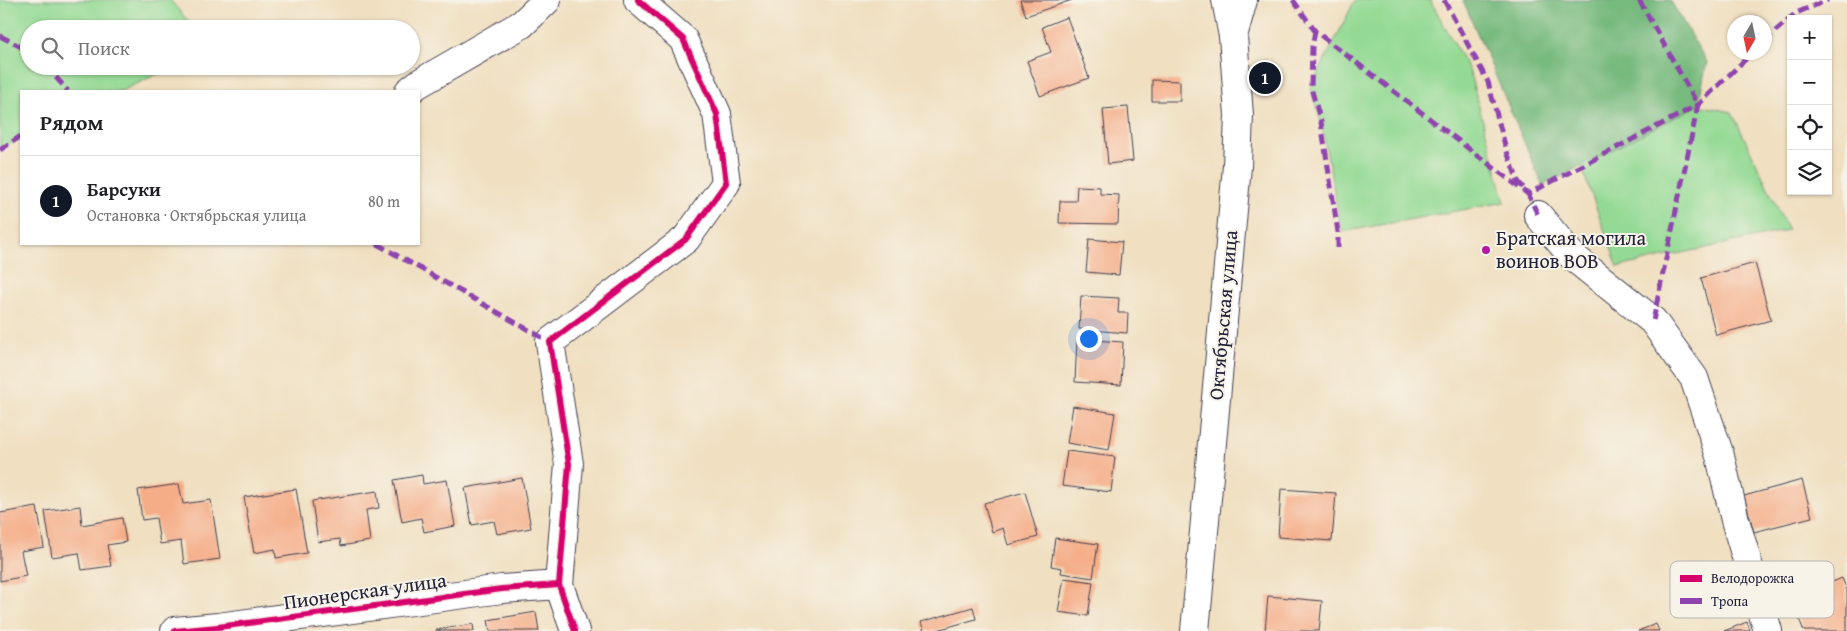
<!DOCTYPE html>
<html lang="ru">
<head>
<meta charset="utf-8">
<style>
	body { margin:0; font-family:"Gentium Book Plus",serif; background:#f6f6f6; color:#202124 }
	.controls { position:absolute; right:15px; top:15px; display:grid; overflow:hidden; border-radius:0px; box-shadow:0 1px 4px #0004 }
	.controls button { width:45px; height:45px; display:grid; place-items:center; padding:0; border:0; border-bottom:1px solid #e0e0e0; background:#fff; color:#202124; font:25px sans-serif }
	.compass { position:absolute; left:1727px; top:15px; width:45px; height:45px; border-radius:50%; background:#fff; box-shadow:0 1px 4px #0004; rotate:189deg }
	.you { position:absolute; left:1088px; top:338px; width:18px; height:18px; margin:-12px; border:4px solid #fff; border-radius:50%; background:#1a73e8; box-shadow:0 0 0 8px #1a73e833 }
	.badge { display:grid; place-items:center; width:32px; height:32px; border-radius:50%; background:#111827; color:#fff; font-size:16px; font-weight:700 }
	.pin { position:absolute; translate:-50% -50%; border:2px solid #fff; box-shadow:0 1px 5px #0006 }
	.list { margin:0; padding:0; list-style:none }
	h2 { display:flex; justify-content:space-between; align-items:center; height:65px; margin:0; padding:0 20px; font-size:21px }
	h2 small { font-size:16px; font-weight:400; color:#757577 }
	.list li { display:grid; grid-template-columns:32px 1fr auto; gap:15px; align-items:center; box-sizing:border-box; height:90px; padding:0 20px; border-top:1px solid #e0e0e0 }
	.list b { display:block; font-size:19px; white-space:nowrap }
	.list p { margin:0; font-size:16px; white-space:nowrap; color:#757577 }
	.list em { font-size:16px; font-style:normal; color:#757577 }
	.icon { flex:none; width:28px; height:28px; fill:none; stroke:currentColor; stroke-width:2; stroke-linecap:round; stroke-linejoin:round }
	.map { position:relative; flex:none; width:1847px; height:631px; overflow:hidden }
	.search { position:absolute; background:#fff; box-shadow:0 1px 4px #0004; left:20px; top:20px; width:400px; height:55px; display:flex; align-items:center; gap:12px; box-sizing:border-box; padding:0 18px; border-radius:28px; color:#757577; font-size:19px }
	.panel { position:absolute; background:#fff; box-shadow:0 1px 4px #0004; left:20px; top:90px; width:400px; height:155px; border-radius:0px }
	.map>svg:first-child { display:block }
</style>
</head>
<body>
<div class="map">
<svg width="1847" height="631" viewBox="0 0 1847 631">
	<rect width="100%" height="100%" fill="#f7f3e8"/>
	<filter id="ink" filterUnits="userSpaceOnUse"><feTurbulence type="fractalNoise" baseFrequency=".02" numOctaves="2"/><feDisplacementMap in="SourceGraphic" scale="10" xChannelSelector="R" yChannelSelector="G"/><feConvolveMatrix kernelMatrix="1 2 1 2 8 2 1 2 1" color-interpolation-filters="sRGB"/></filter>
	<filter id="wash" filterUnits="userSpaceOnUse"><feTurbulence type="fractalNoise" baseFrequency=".0096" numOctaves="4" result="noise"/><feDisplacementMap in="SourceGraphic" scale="20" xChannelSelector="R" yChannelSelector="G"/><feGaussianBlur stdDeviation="1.12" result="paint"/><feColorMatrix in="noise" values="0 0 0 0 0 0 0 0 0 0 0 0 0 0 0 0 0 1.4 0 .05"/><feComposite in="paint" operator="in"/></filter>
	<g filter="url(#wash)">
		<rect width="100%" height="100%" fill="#f0dfc0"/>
		<g fill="#94da94" stroke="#5b7e68">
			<path d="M0 0H170L195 29H29V66H175L121 91H21V138L0 148Z"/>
			<path d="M1355 0H1430L1469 70 1505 202 1342 232 1321 122 1311 88Z"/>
			<path d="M1698 105 1732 112 1788 230 1618 267 1581 166Z"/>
		</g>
		<path fill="#77ba7e" stroke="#4c6e5c" d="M1463 0H1670L1707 62 1698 105 1543 186Z"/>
		<g id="blocks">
			<g fill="#f5ad88">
				<path d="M1020 0H1072L1026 16Z"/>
				<path d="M1067 17 1089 78 1040 96 1027 61 1051 52 1042 27Z"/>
				<path d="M1152 80 1180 81V101H1152Z"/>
				<path d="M1128 107 1133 161 1108 164 1103 109Z"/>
				<path d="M1077 186 1100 187V194L1119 195 1118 224 1059 223 1060 201H1076Z"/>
				<path d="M1089 239 1122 242 1119 275 1086 272Z"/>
				<path d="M1755 263 1771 320 1716 335 1701 278Z"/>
				<path d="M1081 296 1119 298 1118 313H1128L1127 333 1079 329Z"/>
				<path d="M1077 339 1123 342 1121 385 1075 382Z"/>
				<path d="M1073 406 1115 413 1109 450 1067 443Z"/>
				<path d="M1067 451 1115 457 1111 492 1062 486Z"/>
				<path d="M422 475 423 484 447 480 455 526 424 532 421 518 402 522 394 480Z"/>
				<path d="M522 478 531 528 497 534 494 521 472 525 465 488Z"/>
				<path d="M1802 480 1812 517 1754 532 1744 496Z"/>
				<path d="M179 484 183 504 211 500 220 559 184 564 181 541 160 544 156 518 142 520 138 490Z"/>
				<path d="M296 489 307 553 276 558 275 549 254 553 244 497Z"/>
				<path d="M1281 489 1336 493 1332 541 1278 537Z"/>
				<path d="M377 491 379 508 366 510 370 541 341 546 340 539 318 542 312 501Z"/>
				<path d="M1025 492 1038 537 1008 545 1003 528 992 532 984 503Z"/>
				<path d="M80 506 82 525 122 518 126 542 107 545 111 566 82 570 79 553 52 557 45 511Z"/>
				<path d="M37 507 44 547 21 551 26 576 0 581V513Z"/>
				<path d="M1055 538 1098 544 1093 578 1061 573 1062 568 1051 566Z"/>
				<path d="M1064 578 1093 582 1088 616 1058 612Z"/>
				<path d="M1842 578 1847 590V631H1804L1791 599Z"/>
				<path d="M1268 596 1322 601 1319 631H1265Z"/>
				<path d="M973 607 976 619 934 631H924L921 622Z"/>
				<path d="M536 612 539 631H490L488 620Z"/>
				<path d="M1747 622 1750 631H1724Z"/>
				<path d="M473 624 474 631H436V630Z"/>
				<path d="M1656 624 1659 631H1638Z"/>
			</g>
		</g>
	</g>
	<g filter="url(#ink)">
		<use href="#blocks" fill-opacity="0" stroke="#413e4f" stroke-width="1"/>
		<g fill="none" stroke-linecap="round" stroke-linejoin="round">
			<g stroke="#413e4f" stroke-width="30">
				<g id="minor">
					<path d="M1233 36 1243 0"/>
					<path d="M409 91 418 84 522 24 547 0"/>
					<path d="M1538 215 1572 256 1653 321 1694 378 1720 456 1735 520 1768 631"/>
					<path d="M175 631 218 627 502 589 559 585"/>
					<path d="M575 631 559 585 569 464 550 342 686 239 726 183 717 114 683 39 638 0"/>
				</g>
			</g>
			<g stroke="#413e4f" stroke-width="30">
				<path id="major" d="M1195 631 1237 166 1239 115 1233 36 1226 0"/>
			</g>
			<use href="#minor" stroke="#fff" stroke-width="28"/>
			<use href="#major" stroke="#fff" stroke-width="28"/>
			<g stroke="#8e44ad" stroke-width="5" stroke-dasharray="10 5" stroke-linecap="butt">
				<path d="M1293 0 1315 31 1528 194 1698 105 1753 52"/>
				<path d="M1444 0 1488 82 1506 149 1518 181 1528 194 1538 215"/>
				<path d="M1639 0 1698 105 1653 321"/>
				<path d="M1315 31 1312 47 1311 88 1321 122 1338 232V253"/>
				<path d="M0 36 29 51"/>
				<path d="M1764 41 1796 13 1828 0"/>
				<path d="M46 66 68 91"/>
				<path d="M0 150 21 136"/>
				<path d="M377 244 550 342"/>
			</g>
			<g stroke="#f7f3e8" stroke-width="9">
				<g id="cycleway">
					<path d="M175 631 218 627 502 589 559 585"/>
					<path d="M575 631 559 585 569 464 550 342 686 239 726 183 717 114 683 39 638 0"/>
				</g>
			</g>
			<use href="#cycleway" stroke="#d6006c" stroke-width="6"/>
		</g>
	</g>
	<circle fill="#b5179e" stroke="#f7f3e8" stroke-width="2" cx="1486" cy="250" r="5"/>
	<g text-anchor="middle" stroke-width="4" stroke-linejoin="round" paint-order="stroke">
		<g font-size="20" fill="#22223b" stroke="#f7f3e8" text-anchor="start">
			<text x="1496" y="245">Братская могила<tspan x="1496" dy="23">воинов ВОВ</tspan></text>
		</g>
		<g font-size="20" fill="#22223b" stroke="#f7f3e8">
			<text transform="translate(1223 315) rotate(-85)" y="7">Октябрьская улица</text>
			<text transform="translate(365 591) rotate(-8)" y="7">Пионерская улица</text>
		</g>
	</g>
	<rect x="1670" y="561" width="164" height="57" rx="8" fill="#f7f3e8" stroke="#b7b4b4" stroke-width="1"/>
	<rect x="1680" y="575" width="22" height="7" fill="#d6006c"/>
	<rect x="1680" y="598" width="22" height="6" fill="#8e44ad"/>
	<g font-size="14" fill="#22223b">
		<text x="1711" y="583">Велодорожка</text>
		<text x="1711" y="606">Тропа</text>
	</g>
</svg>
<div class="controls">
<button>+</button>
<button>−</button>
<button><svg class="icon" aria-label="locate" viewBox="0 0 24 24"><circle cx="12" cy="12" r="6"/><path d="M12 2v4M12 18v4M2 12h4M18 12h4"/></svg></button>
<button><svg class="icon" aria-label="layers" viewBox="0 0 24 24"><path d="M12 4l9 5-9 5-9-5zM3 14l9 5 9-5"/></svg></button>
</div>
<svg class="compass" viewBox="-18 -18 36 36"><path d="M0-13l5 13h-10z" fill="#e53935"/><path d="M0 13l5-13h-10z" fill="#757577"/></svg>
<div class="you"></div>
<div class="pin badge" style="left:1265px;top:78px">1</div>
<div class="search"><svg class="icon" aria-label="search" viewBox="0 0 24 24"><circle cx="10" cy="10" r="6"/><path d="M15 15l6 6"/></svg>Поиск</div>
<section class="panel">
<h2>Рядом<small></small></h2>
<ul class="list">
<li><span class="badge">1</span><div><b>Барсуки</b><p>Остановка · Октябрьская улица</p></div><em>80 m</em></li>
</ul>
</section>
</div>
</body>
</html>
